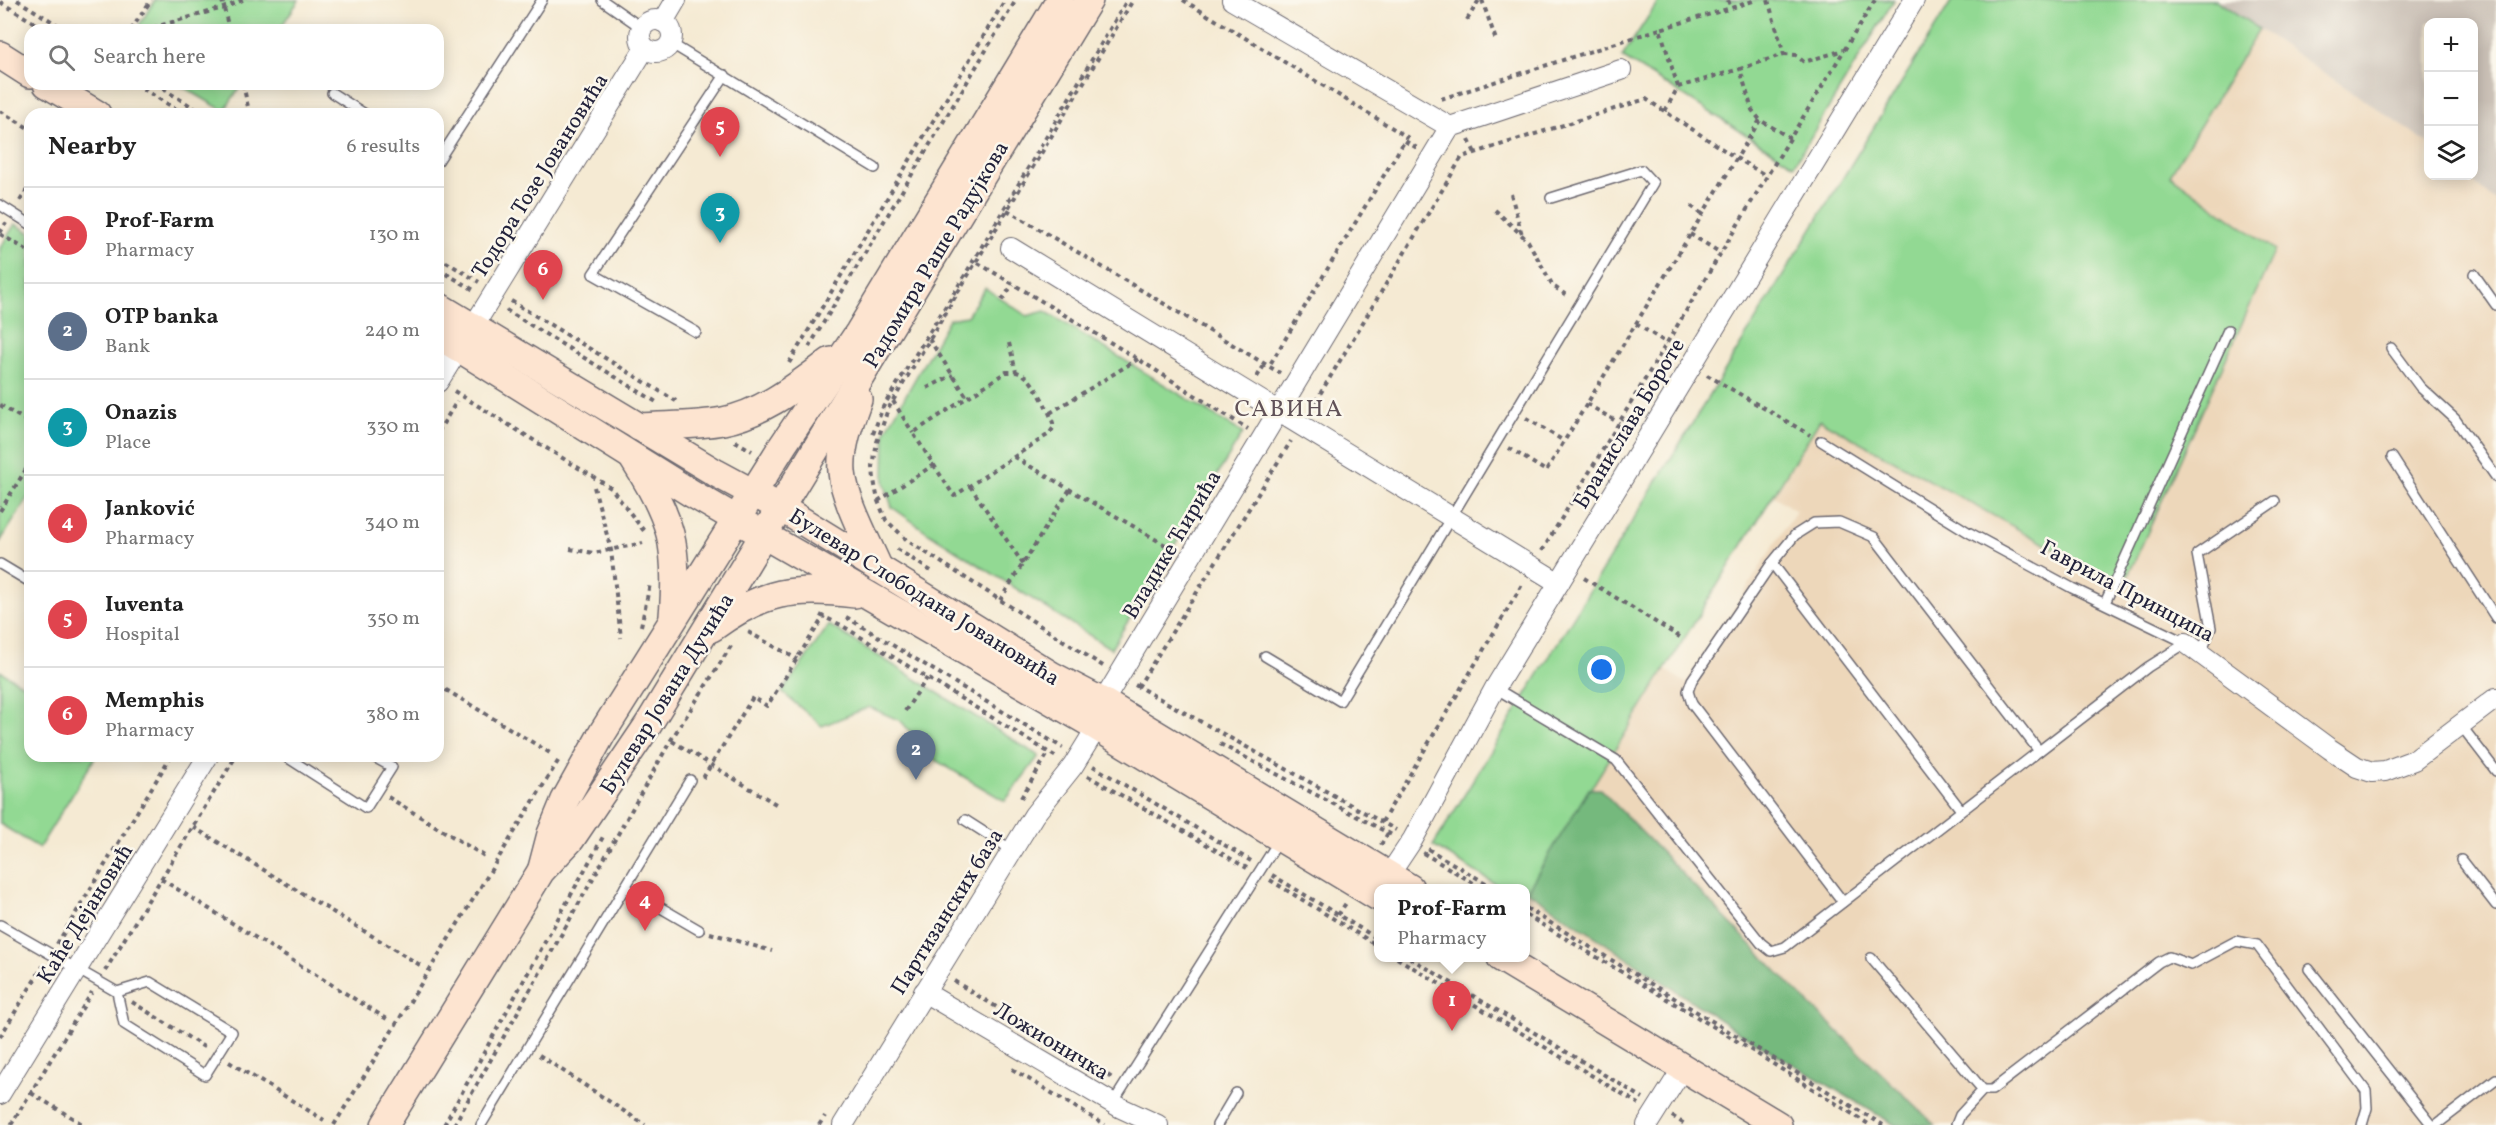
<!DOCTYPE html>
<html lang="en">
<head>
<meta charset="utf-8">
<style>
	body { margin:0; font-family:Vollkorn,serif; background:#f6f6f6; color:#222 }
	.controls { position:absolute; right:18px; top:18px; display:grid; overflow:hidden; border-radius:12px; box-shadow:0 3px 15px #0003 }
	.controls button { width:54px; height:54px; display:grid; place-items:center; padding:0; border:0; border-bottom:2px solid #e0e0e0; background:#fff; color:#222; font:30px sans-serif }
	.you { position:absolute; left:1602px; top:670px; width:21px; height:21px; margin:-15px; border:4px solid #fff; border-radius:50%; background:#1a73e8; box-shadow:0 0 0 9px #1a73e833 }
	.badge { display:grid; place-items:center; width:39px; height:39px; border-radius:50%; background:#d93025; color:#fff; font-size:20px; font-weight:700 }
	.pin { position:absolute; translate:-50% -50px; filter:drop-shadow(0 2px 3px #0008) }
	.pin::after { content:''; position:absolute; top:32px; width:21px; height:18px; background:inherit; clip-path:polygon(0 0,100% 0,50% 100%) }
	.popup { position:absolute; left:1374px; top:884px; width:156px; height:78px; box-sizing:border-box; display:grid; place-content:center; border-radius:12px; background:#fff; filter:drop-shadow(0 2px 4px #0005); font-size:20px; white-space:nowrap; color:#767676 }
	.popup b { font-size:22px; color:#222 }
	.popup::after { content:''; position:absolute; left:50%; top:100%; margin-left:-12px; border:12px solid transparent; border-top-color:#fff }
	.list { margin:0; padding:0; list-style:none }
	h2 { display:flex; justify-content:space-between; align-items:center; height:78px; margin:0; padding:0 24px; font-size:26px }
	h2 small { font-size:20px; font-weight:400; color:#767676 }
	.list li { display:grid; grid-template-columns:39px 1fr auto; gap:18px; align-items:center; box-sizing:border-box; height:96px; padding:0 24px; border-top:2px solid #e0e0e0 }
	.list b { display:block; font-size:22px; white-space:nowrap }
	.list p { margin:0; font-size:20px; white-space:nowrap; color:#767676 }
	.list em { font-size:20px; font-style:normal; color:#767676 }
	.icon { flex:none; width:33px; height:33px; fill:none; stroke:currentColor; stroke-width:2; stroke-linecap:round; stroke-linejoin:round }
	.map { position:relative; flex:none; width:2496px; height:1125px; overflow:hidden }
	.search { position:absolute; background:#fff; box-shadow:0 3px 15px #0003; left:24px; top:24px; width:420px; height:66px; display:flex; align-items:center; gap:15px; box-sizing:border-box; padding:0 21px; border-radius:18px; color:#767676; font-size:22px }
	.panel { position:absolute; background:#fff; box-shadow:0 3px 15px #0003; left:24px; top:108px; width:420px; height:654px; border-radius:18px }
	.map>svg:first-child { display:block }
</style>
</head>
<body>
<div class="map">
<svg width="2496" height="1125" viewBox="0 0 2496 1125">
	<rect width="100%" height="100%" fill="#fbf7ec"/>
	<filter id="ink" filterUnits="userSpaceOnUse"><feTurbulence type="fractalNoise" baseFrequency=".0167" numOctaves="2"/><feDisplacementMap in="SourceGraphic" scale="12" xChannelSelector="R" yChannelSelector="G"/><feConvolveMatrix kernelMatrix="1 2 1 2 8 2 1 2 1" color-interpolation-filters="sRGB"/></filter>
	<filter id="wash" filterUnits="userSpaceOnUse"><feTurbulence type="fractalNoise" baseFrequency=".008" numOctaves="4" result="noise"/><feDisplacementMap in="SourceGraphic" scale="24" xChannelSelector="R" yChannelSelector="G"/><feGaussianBlur stdDeviation="1.35" result="paint"/><feColorMatrix in="noise" values="0 0 0 0 0 0 0 0 0 0 0 0 0 0 0 0 0 1.4 0 .05"/><feComposite in="paint" operator="in"/></filter>
	<g filter="url(#wash)">
		<rect width="100%" height="100%" fill="#f5ead3"/>
		<path fill="#edd7ba" d="M2259 29 2428 143V176H2466L2496 202V1125H1892L1526 903V893L1664 669 1686 683 1796 511 1774 496 1820 420 2122 587 2170 175Z"/>
		<path fill="#ccc2b8" d="M2216 0H2496V202L2466 176H2474V22H2428V143Z"/>
		<g fill="#92d993" stroke="#5a7e67" stroke-width="1.5">
			<path d="M155 0H299L279 30H136Z"/>
			<path d="M1659 0H1894L1794 165 1622 57Z"/>
			<path d="M1952 0H2216L2259 29 2170 175 2275 250 2123 587 1820 420 1526 893V888H1502L1433 846Z"/>
			<path d="M178 84H242L224 111Z"/>
			<path d="M15 224 30 233V494L0 542V248Z"/>
			<path d="M985 288 1027 316 1045 311 1243 433 1111 649 930 534 892 507 884 482 885 432 949 319 967 316Z"/>
			<path d="M829 625 1039 756 1005 801 935 760 901 721 869 707 822 726 782 692Z"/>
			<path d="M0 671 30 689V756H96L39 848 0 824Z"/>
		</g>
		<path fill="#75b97d" stroke="#4c6e5c" stroke-width="1.5" d="M1589 789H1600L1804 999 1935 1125H1895L1732 1028 1527 891Z"/>
	</g>
	<g filter="url(#ink)">
		<g fill="none" stroke-linecap="round" stroke-linejoin="round">
			<g stroke="#6c6870" stroke-width="12">
				<g id="lane">
					<path d="M602 0 642 28"/>
					<path d="M670 43 875 168"/>
					<path d="M332 93 365 114"/>
					<path d="M438 161 542 0"/>
					<path d="M0 205 30 224"/>
					<path d="M2474 274 2496 305"/>
					<path d="M696 332 593 274 725 75"/>
					<path d="M2391 348 2420 387 2455 419 2496 477"/>
					<path d="M2392 457 2496 618"/>
					<path d="M1772 563 1961 810"/>
					<path d="M0 564 30 582"/>
					<path d="M2105 603 2228 330"/>
					<path d="M2201 653 2211 628 2197 554 2275 501"/>
					<path d="M1265 656 1340 701 1653 183 1641 170 1551 198"/>
					<path d="M1495 688 1616 760 1761 943 1771 951 1785 947 2148 667 2186 643 2072 588 1968 532 1821 441"/>
					<path d="M2460 724 2496 771"/>
					<path d="M285 756 366 808 392 767 372 756"/>
					<path d="M965 820 1012 850"/>
					<path d="M2461 860 2496 905"/>
					<path d="M625 887 699 930"/>
					<path d="M1843 902 1692 704 1688 691 1692 680 1772 563 1795 535 1814 523 1839 522 1874 537 2039 751"/>
					<path d="M0 925 117 992 124 1024 205 1075 232 1032 150 982 117 992"/>
					<path d="M1871 958 1977 1083 1983 1090H1992L2159 962 2169 957 2191 965 2236 941 2257 945 2366 1091 2367 1108 2362 1125"/>
					<path d="M2309 969 2432 1125"/>
					<path d="M1113 1103 1280 839"/>
					<path d="M481 1125 690 780"/>
					<path d="M1217 1125 1236 1093"/>
					<path d="M1956 1125 1960 1115 1983 1090"/>
					<path d="M2436 1125 2496 1079"/>
				</g>
			</g>
			<g stroke="#6c6870" stroke-width="22">
				<g id="street">
					<circle cx="656" cy="36" r="16"/>
					<path d="M663 22 676 0"/>
					<path d="M1450 127 1621 70"/>
					<path d="M1011 248 1559 583"/>
					<path d="M473 327 645 48"/>
					<path d="M438 382 459 348"/>
					<path d="M2186 643 2330 749 2357 767 2372 772 2385 771 2414 760 2496 698"/>
					<path d="M1103 702 1450 127 1232 0"/>
					<path d="M1389 875 1413 839 1495 688 1914 0"/>
					<path d="M924 992 1121 1108 1158 1125"/>
					<path d="M0 1094 208 756"/>
					<path d="M843 1125 1034 815 1073 766 1097 727"/>
					<path d="M1647 1125 1683 1068"/>
				</g>
			</g>
			<g stroke="#6c6870" stroke-width="30">
				<g id="secondary">
					<path d="M0 55 30 74"/>
					<path d="M47 84 97 114"/>
					<path d="M438 306 716 473 781 508 1051 675 1103 702 1410 888"/>
					<path d="M438 335 691 493 1097 727 1378 897"/>
					<path d="M858 399C850 421 840 448 842 472 844 499 868 543 879 569"/>
					<path d="M639 427C667 425 696 426 723 421 764 413 798 385 831 361"/>
					<path d="M634 460C672 519 679 546 673 616"/>
					<path d="M712 628C762 591 795 586 855 594"/>
					<path d="M542 868 551 834 565 800 603 732 783 445 859 332 1060 0"/>
					<path d="M1501 958 1778 1125"/>
					<path d="M385 1125 541 871 571 839 648 725 1089 0"/>
				</g>
			</g>
			<g stroke="#6c6870" stroke-width="4" stroke-dasharray="4.5 4.5" stroke-linecap="butt">
				<path d="M17 0 66 30"/>
				<path d="M222 0 229 30"/>
				<path d="M1183 0 1407 137 1269 366"/>
				<path d="M1482 0 1496 40"/>
				<path d="M1728 0 1731 8 1756 0"/>
				<path d="M1768 0 1784 54 1740 69 1752 110 1760 120 1790 138"/>
				<path d="M0 2 46 30"/>
				<path d="M1467 20 1479 0"/>
				<path d="M131 30 151 0"/>
				<path d="M144 30 223 8 243 0"/>
				<path d="M1784 54 1796 55 1804 62 1844 50"/>
				<path d="M135 84 184 114"/>
				<path d="M155 84 204 114"/>
				<path d="M243 84 248 107 244 114"/>
				<path d="M1678 87 1660 29 1731 8"/>
				<path d="M1441 99 1660 29"/>
				<path d="M0 111 30 129"/>
				<path d="M1665 111 1678 87 1740 69"/>
				<path d="M1469 140 1475 153"/>
				<path d="M1405 141 1417 148"/>
				<path d="M1511 194 1522 235"/>
				<path d="M20 201 30 185"/>
				<path d="M1691 206 1702 214"/>
				<path d="M1007 210 1280 373"/>
				<path d="M1495 210 1528 241 1553 286 1569 297"/>
				<path d="M0 233 6 223"/>
				<path d="M0 234 30 252"/>
				<path d="M1690 234 1721 253"/>
				<path d="M438 257 479 282"/>
				<path d="M978 263 1138 359 1248 429"/>
				<path d="M438 269 474 290"/>
				<path d="M1002 300 1013 284"/>
				<path d="M511 301 676 401"/>
				<path d="M506 310 658 403"/>
				<path d="M1636 324 1667 343"/>
				<path d="M929 339 967 397"/>
				<path d="M1009 343 1016 372"/>
				<path d="M809 347 1016 0"/>
				<path d="M789 363 1005 0"/>
				<path d="M1006 372C1012 372 1019 371 1025 376 1034 382 1052 415 1054 427L1049 434 954 496 913 433Z"/>
				<path d="M1707 375 1810 435"/>
				<path d="M1257 377 1265 364"/>
				<path d="M927 388 953 375"/>
				<path d="M454 391 611 488 644 531"/>
				<path d="M893 401 913 433"/>
				<path d="M1587 404 1619 423"/>
				<path d="M0 405 30 423"/>
				<path d="M1311 409 1462 157 1646 99 1736 158 1767 176"/>
				<path d="M1050 413 1138 359"/>
				<path d="M1526 418 1564 441"/>
				<path d="M438 432 457 401"/>
				<path d="M873 434 883 407 965 275 1127 0"/>
				<path d="M735 441 752 451"/>
				<path d="M1509 448 1546 471 1760 120"/>
				<path d="M1014 457 1174 550"/>
				<path d="M970 486 1023 564"/>
				<path d="M594 487 611 550 621 638"/>
				<path d="M878 501 938 462"/>
				<path d="M0 511 30 463"/>
				<path d="M570 549 594 553 643 543"/>
				<path d="M897 549 931 571"/>
				<path d="M1542 551 1767 176 1875 0"/>
				<path d="M1584 578 1683 639"/>
				<path d="M1000 600 1070 489"/>
				<path d="M820 615 841 625 1058 758"/>
				<path d="M846 617 1063 748"/>
				<path d="M641 626 650 584"/>
				<path d="M748 632 797 659"/>
				<path d="M1103 666 908 541 886 520 878 501 874 480 873 467 877 442 888 409 1133 0"/>
				<path d="M438 685 550 753"/>
				<path d="M1135 685 1396 830"/>
				<path d="M1138 687 1291 441"/>
				<path d="M905 711 927 678"/>
				<path d="M672 741 779 806"/>
				<path d="M1220 744 1394 836"/>
				<path d="M1093 766 1251 861"/>
				<path d="M1088 776 1247 868"/>
				<path d="M703 778 753 697 767 706 824 616"/>
				<path d="M388 797 486 857"/>
				<path d="M1021 798 1049 752"/>
				<path d="M1382 822 1523 583"/>
				<path d="M193 827 420 965"/>
				<path d="M1381 845 1388 833"/>
				<path d="M1428 849 1494 888"/>
				<path d="M1423 853 1482 888"/>
				<path d="M1272 875 1378 939"/>
				<path d="M161 879 387 1019"/>
				<path d="M1270 880 1378 946"/>
				<path d="M1526 908 1883 1125"/>
				<path d="M1338 915 1346 903"/>
				<path d="M1526 915 1724 1033 1870 1125"/>
				<path d="M710 933 772 951"/>
				<path d="M57 944 171 756"/>
				<path d="M1397 958 1639 1104"/>
				<path d="M1410 958 1643 1098"/>
				<path d="M105 971 236 756"/>
				<path d="M954 981 1114 1079"/>
				<path d="M132 1002 207 1049"/>
				<path d="M0 1037 43 966"/>
				<path d="M539 1055 645 1125"/>
				<path d="M229 1062 324 1120"/>
				<path d="M1012 1069 1105 1125"/>
				<path d="M31 1093 84 1125"/>
				<path d="M1672 1116 1686 1125"/>
				<path d="M11 1125 92 992"/>
				<path d="M334 1125 560 758"/>
				<path d="M444 1125 604 835"/>
				<path d="M454 1125 671 740 733 643"/>
				<path d="M819 1125 825 1116"/>
			</g>
			<use href="#lane" stroke="#fff" stroke-width="9"/>
			<use href="#street" stroke="#fff" stroke-width="20"/>
			<use href="#secondary" stroke="#fde4d0" stroke-width="27"/>
		</g>
	</g>
	<g text-anchor="middle" stroke-width="5" stroke-linejoin="round" paint-order="stroke">
		<g font-size="22" fill="#22223b" stroke="#fbf7ec">
			<text transform="translate(539 175) rotate(-58)" y="8">Тодора Тозе Јовановића</text>
			<text transform="translate(935 254) rotate(-59)" y="8">Радомира Раше Радујкова</text>
			<text transform="translate(1628 423) rotate(-59)" y="8">Бранислава Бороте</text>
			<text transform="translate(1171 544) rotate(-59)" y="8">Владике Ћирића</text>
			<text transform="translate(2128 590) rotate(28)" y="8">Гаврила Принципа</text>
			<text transform="translate(925 596) rotate(32)" y="8">Булевар Слободана Јовановића</text>
			<text transform="translate(666 693) rotate(-58)" y="8">Булевар Јована Дучића</text>
			<text transform="translate(946 911) rotate(-58)" y="8">Партизанских база</text>
			<text transform="translate(84 913) rotate(-58)" y="8">Каће Дејановић</text>
			<text transform="translate(1052 1040) rotate(31)" y="8">Ложионичка</text>
		</g>
		<g font-size="24" letter-spacing="1.5" fill="#615258" stroke="#fbf7ec">
			<text x="1289" y="416">САВИНА</text>
		</g>
	</g>
</svg>
<div class="controls">
<button>+</button>
<button>−</button>
<button><svg class="icon" aria-label="layers" viewBox="0 0 24 24"><path d="M12 4l9 5-9 5-9-5zM3 14l9 5 9-5"/></svg></button>
</div>
<div class="you"></div>
<div class="pin badge" style="left:1452px;top:1031px;background:#e0444e">1</div>
<div class="popup"><b>Prof-Farm</b>Pharmacy</div>
<div class="pin badge" style="left:916px;top:780px;background:#5c6f8a">2</div>
<div class="pin badge" style="left:720px;top:243px;background:#0f9aa8">3</div>
<div class="pin badge" style="left:645px;top:931px;background:#e0444e">4</div>
<div class="pin badge" style="left:720px;top:157px;background:#e0444e">5</div>
<div class="pin badge" style="left:543px;top:300px;background:#e0444e">6</div>
<div class="search"><svg class="icon" aria-label="search" viewBox="0 0 24 24"><circle cx="10" cy="10" r="6"/><path d="M15 15l6 6"/></svg>Search here</div>
<section class="panel">
<h2>Nearby<small>6 results</small></h2>
<ul class="list">
<li><span class="badge" style="background:#e0444e">1</span><div><b>Prof-Farm</b><p>Pharmacy</p></div><em>130 m</em></li>
<li><span class="badge" style="background:#5c6f8a">2</span><div><b>OTP banka</b><p>Bank</p></div><em>240 m</em></li>
<li><span class="badge" style="background:#0f9aa8">3</span><div><b>Onazis</b><p>Place</p></div><em>330 m</em></li>
<li><span class="badge" style="background:#e0444e">4</span><div><b>Janković</b><p>Pharmacy</p></div><em>340 m</em></li>
<li><span class="badge" style="background:#e0444e">5</span><div><b>Iuventa</b><p>Hospital</p></div><em>350 m</em></li>
<li><span class="badge" style="background:#e0444e">6</span><div><b>Memphis</b><p>Pharmacy</p></div><em>380 m</em></li>
</ul>
</section>
</div>
</body>
</html>
